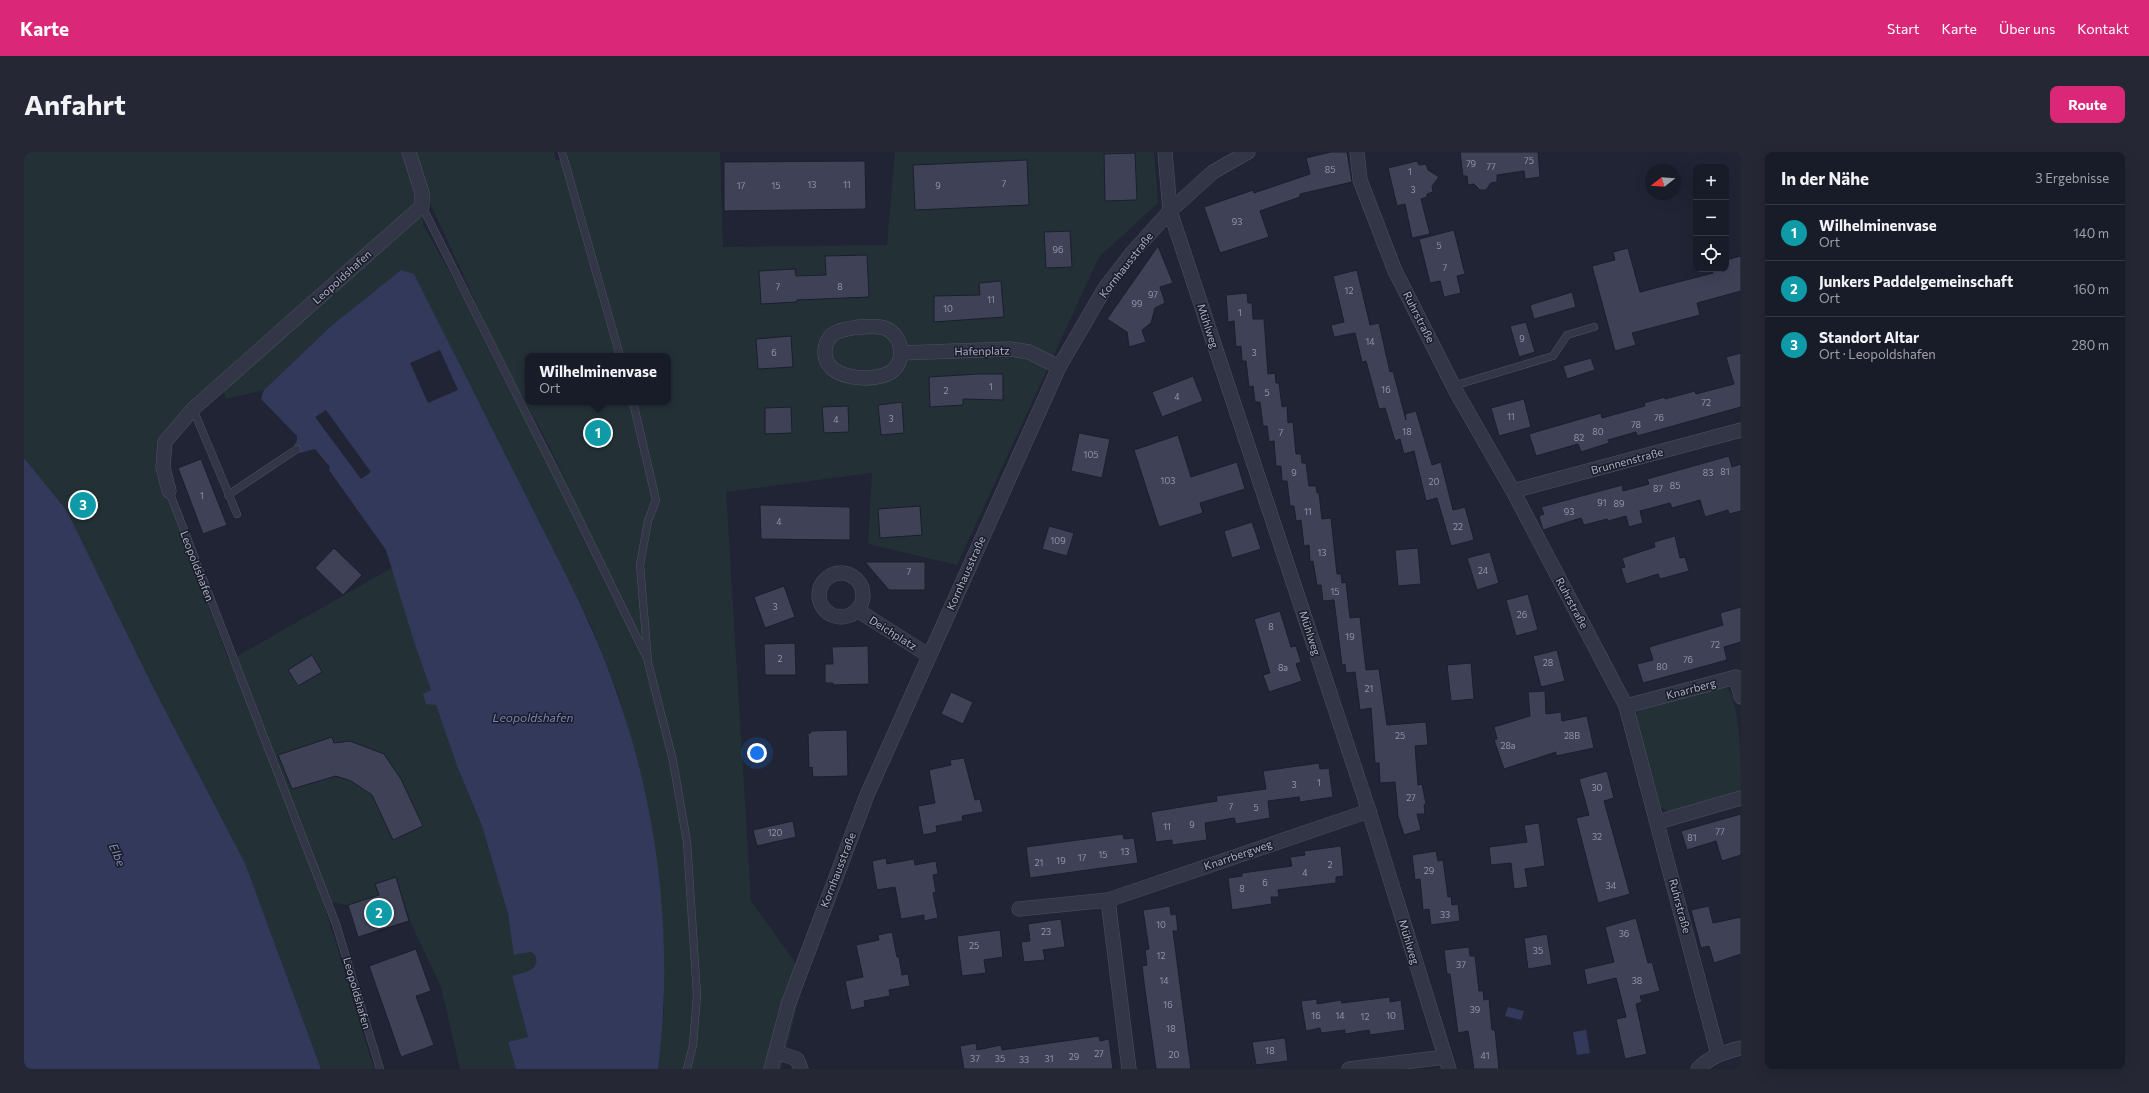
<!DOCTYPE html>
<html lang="de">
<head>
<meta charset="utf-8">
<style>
	body { margin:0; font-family:Commissioner,sans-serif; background:#252834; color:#f1f3f6 }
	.controls { position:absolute; right:12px; top:12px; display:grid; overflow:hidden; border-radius:8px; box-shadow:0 4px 16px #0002 }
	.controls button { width:36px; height:36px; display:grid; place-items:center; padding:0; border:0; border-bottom:1px solid #363945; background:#181b28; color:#f1f3f6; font:20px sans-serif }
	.compass { position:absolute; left:1621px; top:12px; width:36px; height:36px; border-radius:50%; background:#181b28; box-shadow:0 4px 16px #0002; rotate:253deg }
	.you { position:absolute; left:733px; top:601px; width:14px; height:14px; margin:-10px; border:3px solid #fff; border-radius:50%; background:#1a73e8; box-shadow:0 0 0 6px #1a73e833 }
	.badge { display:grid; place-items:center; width:26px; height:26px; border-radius:50%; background:#db2777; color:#fff; font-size:13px; font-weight:700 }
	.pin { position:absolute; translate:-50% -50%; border:2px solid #fff; box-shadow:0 1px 4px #0006 }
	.popup { position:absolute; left:501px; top:201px; width:146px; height:52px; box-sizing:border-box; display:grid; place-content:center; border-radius:8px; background:#181b28; filter:drop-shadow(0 1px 3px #0005); font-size:13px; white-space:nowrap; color:#9fa1a8 }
	.popup b { font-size:15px; color:#f1f3f6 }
	.popup::after { content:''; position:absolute; left:50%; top:100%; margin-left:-8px; border:8px solid transparent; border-top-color:#181b28 }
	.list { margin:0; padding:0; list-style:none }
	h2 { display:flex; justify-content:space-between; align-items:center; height:52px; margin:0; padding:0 16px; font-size:17px }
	h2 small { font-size:13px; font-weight:400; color:#9fa1a8 }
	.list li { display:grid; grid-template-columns:26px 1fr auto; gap:12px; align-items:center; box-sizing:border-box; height:56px; padding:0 16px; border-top:1px solid #363945 }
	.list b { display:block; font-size:15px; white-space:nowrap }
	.list p { margin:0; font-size:13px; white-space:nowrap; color:#9fa1a8 }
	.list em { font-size:13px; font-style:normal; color:#9fa1a8 }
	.icon { flex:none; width:22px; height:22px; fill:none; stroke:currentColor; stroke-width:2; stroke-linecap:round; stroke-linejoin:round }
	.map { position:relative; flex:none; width:1717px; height:917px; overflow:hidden; border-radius:8px }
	header { display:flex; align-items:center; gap:24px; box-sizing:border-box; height:56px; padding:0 20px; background:#db2777; color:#fff }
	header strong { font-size:19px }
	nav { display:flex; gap:22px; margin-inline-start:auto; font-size:14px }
	.intro { display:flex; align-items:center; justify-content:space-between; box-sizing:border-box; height:96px; padding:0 24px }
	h1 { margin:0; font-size:28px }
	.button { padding:10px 18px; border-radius:8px; background:#db2777; color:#fff; font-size:14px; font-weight:700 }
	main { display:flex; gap:24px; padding:0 24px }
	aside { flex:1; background:#181b28; border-radius:8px; box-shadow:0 4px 16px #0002 }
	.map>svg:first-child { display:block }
</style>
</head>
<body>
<header>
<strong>Karte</strong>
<nav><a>Start</a><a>Karte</a><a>Über uns</a><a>Kontakt</a></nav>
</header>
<div class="intro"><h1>Anfahrt</h1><a class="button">Route</a></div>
<main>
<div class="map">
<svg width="1717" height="917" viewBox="0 0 1717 917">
	<rect width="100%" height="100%" fill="#202435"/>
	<g fill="#233137" fill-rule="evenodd">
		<path d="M0 0H530L532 9 544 4 543 0H696L699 95 863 93 871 0H1130L1134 51 1075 105 933 413 844 392 848 321 702 340 727 749 781 824 757 917H634L640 855 638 764 632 710 605 579 593 539 568 476 547 433 377 118 307 174 240 238 202 247 197 229 156 262 137 328 205 509 369 415 392 496 412 553 433 614 458 674 484 762 491 803 506 800C509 801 511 802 512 806 515 819 497 821 488 824L504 885 484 890 492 917H436L417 835 386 769 372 725 351 732 355 743 324 753 299 749 350 917H297L221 711 130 537 43 359 0 306ZM402 42 469 188 546 334 399 73ZM504 204H644V250H504Z"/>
		<path d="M1702 535C1717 550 1717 617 1717 642L1645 661 1635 654 1612 570V563L1618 555Z"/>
	</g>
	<g fill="#33395a">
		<path d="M377 118 390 122 547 433C564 468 580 503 592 539 635 658 650 791 634 917H492L484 890 504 885 488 824C497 821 515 819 512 806 511 802 509 801 506 800L490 803 484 762 458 674 433 614 412 553 402 552 399 542 407 538 392 496 362 398 305 318 306 315 291 297 276 301 270 293 273 289V284L237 247 240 238 307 174Z"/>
		<path d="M0 306 43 359 130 537 221 711 297 917H0Z"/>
		<path d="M1484 855 1500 859 1497 868 1481 864Z"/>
		<path d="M1562 878 1566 901 1553 903 1549 880Z"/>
	</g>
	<g fill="#202435">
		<path d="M416 198 434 238 404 251 386 211Z"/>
		<path d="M302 258 347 320 337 327 291 265Z"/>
	</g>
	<g fill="#3f4257" stroke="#1b1e2d">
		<path d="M1307 0H1323L1328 30 1276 42V45L1236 59 1245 85 1196 101 1180 55 1229 38 1230 41 1286 22 1282 6Z"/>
		<path d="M1436 0H1514L1516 25 1501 27 1500 19 1473 23V30L1467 31 1462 38H1456L1450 32 1444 33 1443 24H1439Z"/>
		<path d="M1111 1 1113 48 1081 49 1080 2Z"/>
		<path d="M1003 8 1005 53 891 58 889 13Z"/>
		<path d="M841 9 842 57 700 59V10Z"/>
		<path d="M1393 9 1395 13 1402 12 1404 18 1415 25 1408 34 1409 40 1403 42V45L1397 47 1406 82 1388 86 1381 52 1373 54 1364 16Z"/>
		<path d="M1430 78 1441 122 1433 124 1437 141 1420 145 1416 129 1406 131 1395 87Z"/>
		<path d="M1046 79 1048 115 1022 116 1020 80Z"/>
		<path d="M1134 94 1149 131 1136 135 1141 151 1131 156 1127 171 1118 178 1122 190 1105 195 1103 180 1083 167Z"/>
		<path d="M1604 96 1616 140 1689 121 1688 117H1702V108L1717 104V139L1673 151 1676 163 1608 181 1612 193 1591 199 1568 114 1591 108 1589 100Z"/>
		<path d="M843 103 845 145 773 148V150L737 152 735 119 771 117 772 124 802 123 801 104Z"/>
		<path d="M1333 118 1346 173 1355 171 1366 220 1369 219 1382 268 1381 262 1392 259 1408 313 1417 310 1429 358 1441 355 1450 388 1427 394 1413 346 1402 349 1390 299 1380 302 1376 287 1371 289 1361 256 1355 257 1342 209 1338 210 1331 181 1310 185 1307 173 1320 170 1309 124Z"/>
		<path d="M977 129 980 165 910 170V144L956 143 955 131Z"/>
		<path d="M1548 140 1552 155 1510 167 1506 153Z"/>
		<path d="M1223 141 1224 151H1228L1229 167H1240L1244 222 1251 221 1252 231H1255L1258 255 1263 254 1264 271 1269 270 1272 302H1277L1278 311H1282L1285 334H1292L1293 341H1295L1298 367 1307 366 1313 422H1317L1318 431 1322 430 1326 466 1336 465 1342 518 1355 517 1363 573 1402 570 1404 593 1391 594 1394 633 1398 632 1402 652 1400 653 1401 662H1393L1397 678 1380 683 1374 664 1371 630 1356 631 1355 611H1351L1347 556 1336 558 1331 520 1322 521 1321 512 1318 513 1310 448 1299 449 1297 433H1293L1289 409 1286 410 1285 393 1280 394 1277 368 1272 369 1270 354H1266L1263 329H1258L1257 314H1252L1250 289 1245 290 1243 274H1239L1236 250H1231L1229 234 1225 235 1222 209H1218L1217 194 1212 195 1210 169 1204 170 1202 143Z"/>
		<path d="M1502 170 1511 200 1495 205 1486 174Z"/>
		<path d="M767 184 769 215 734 217 732 187Z"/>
		<path d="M1717 201V255L1613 284 1612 280 1584 288 1585 291 1557 300 1554 292 1512 304 1505 282 1577 261 1578 266 1621 254 1620 251 1641 245V247L1671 239 1672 242 1710 232 1702 205Z"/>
		<path d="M1567 206 1571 218 1543 227 1539 214Z"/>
		<path d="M954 222H979V248L939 247V253L906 255 905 225Z"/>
		<path d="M1169 224 1179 249 1138 265 1128 240Z"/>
		<path d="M1500 247 1507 275 1475 284 1467 256Z"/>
		<path d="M878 250 880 281 857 283 854 253Z"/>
		<path d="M824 254 825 280 800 281 798 255Z"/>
		<path d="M767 255 768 281 741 282V256Z"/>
		<path d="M1055 281 1086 287 1078 326 1047 319Z"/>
		<path d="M1154 283 1167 325 1213 310 1221 337 1176 351 1179 361 1135 375 1110 298Z"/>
		<path d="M1705 304 1708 315 1717 312V359L1705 362 1704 358 1681 365 1676 348 1648 356 1646 351 1616 359 1619 371 1605 375 1602 364 1584 369 1583 367 1560 373 1557 366 1519 378 1515 364 1520 362 1517 355 1598 333 1599 339 1625 332 1623 327Z"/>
		<path d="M177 307 203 373 179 382 154 316Z"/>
		<path d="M736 353 826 355V388L737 387Z"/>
		<path d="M896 354 898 383 856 386 854 357Z"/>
		<path d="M1228 370 1237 397 1208 406 1200 379Z"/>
		<path d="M1025 374 1050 381 1043 404 1018 397Z"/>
		<path d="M1651 384 1656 406 1661 405 1665 419 1636 427 1634 422 1602 432 1597 416 1601 415 1598 406 1631 395 1630 390Z"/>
		<path d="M310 396 338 423 319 443 291 416Z"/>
		<path d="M1394 396 1397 432 1374 434 1371 398Z"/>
		<path d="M1466 400 1475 431 1453 438 1443 406Z"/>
		<path d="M841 410H901V438H865Z"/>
		<path d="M760 434 771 465 741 476 730 445Z"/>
		<path d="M1504 442 1514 478 1492 484 1482 448Z"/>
		<path d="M1717 455V490L1700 495 1703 508 1619 531 1613 512 1629 508 1625 495 1699 473 1696 461Z"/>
		<path d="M1256 459 1267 495 1272 494 1277 510 1272 512 1278 529 1245 540 1239 523 1246 521 1230 467Z"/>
		<path d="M771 491 772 523H741L740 492Z"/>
		<path d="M844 494 845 532 809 533V531H801V512H809L808 495Z"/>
		<path d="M1533 498 1541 529 1517 535 1509 504Z"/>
		<path d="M288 503 298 520 274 534 264 518Z"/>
		<path d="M1447 511 1450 547 1427 549 1423 513Z"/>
		<path d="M1521 539 1522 562 1537 560 1538 569 1563 564 1570 596 1532 604V600L1480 617 1470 588 1473 587 1470 575 1506 564 1504 540Z"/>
		<path d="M927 540 949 550 939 572 917 562Z"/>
		<path d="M823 578 824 624 789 625 788 615 785 616 784 581H787V579Z"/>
		<path d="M308 585 310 591 326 589 360 602 377 627 399 674 369 688 348 643 327 629 312 624 268 637 254 603Z"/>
		<path d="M940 606 951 648 956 647 959 660 938 664 939 669 912 674 913 680 899 683 894 654 911 651 905 618 927 613 926 608Z"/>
		<path d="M1295 611 1296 617 1305 616 1309 645 1276 650 1275 645 1244 649 1246 666 1212 672 1210 666 1181 671 1183 688 1148 693V688L1132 690 1127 660 1193 649 1192 644 1242 637 1239 619Z"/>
		<path d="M1583 619 1590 646 1580 649 1606 742 1574 751 1552 666 1565 663 1555 627Z"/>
		<path d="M1717 662V703L1698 709 1692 689 1663 698 1657 679Z"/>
		<path d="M769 669 772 685 733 694 729 678Z"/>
		<path d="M1515 671 1521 714 1501 717 1504 735 1490 737 1487 711 1467 713 1465 695 1503 690 1500 673Z"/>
		<path d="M1099 682 1100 687 1110 686 1114 711 1006 726 1002 695Z"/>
		<path d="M1317 694 1320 724 1312 725V731L1254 738 1255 745H1247L1248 752 1208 758 1204 726 1218 724V721L1268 714 1266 705 1281 703 1280 699Z"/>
		<path d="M1412 699 1414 709 1419 708 1424 745 1427 744 1428 753 1434 752 1436 769 1407 773 1405 757 1399 758 1396 727 1391 728 1388 703Z"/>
		<path d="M862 706 863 712 890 707 891 713 912 709 914 722 909 723 912 740 909 741 914 766 900 769V763L877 767 871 735 853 738 848 709Z"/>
		<path d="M372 725 385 769 334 785 324 753 355 743 351 732Z"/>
		<path d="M1146 754 1147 763 1152 762 1154 779H1149L1167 917H1132L1121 838 1118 814 1123 813 1121 798 1125 797 1119 758Z"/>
		<path d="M1685 754 1689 771 1717 765V802L1690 811 1685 794 1677 796 1667 758Z"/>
		<path d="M1612 766 1624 811 1628 810 1636 839 1616 844 1618 850 1612 852 1623 902 1601 907 1592 867 1602 865 1592 826 1563 833 1560 817 1590 810 1581 775Z"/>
		<path d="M1037 767 1041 795 1019 798 1021 808 1000 810 997 790 1006 789 1004 772Z"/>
		<path d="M976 778 979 805 960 808 962 821 938 824 933 784Z"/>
		<path d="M868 780 873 805H875L878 823 884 822 886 834 865 838 866 844 840 849 841 855 827 858 821 829 839 825 832 793 855 788 854 783Z"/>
		<path d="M1523 782 1528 813 1504 817 1500 786Z"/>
		<path d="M1445 795 1446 804H1451L1455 839H1459L1460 848 1465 847 1468 878H1471L1475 917H1450L1444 879 1434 881 1426 822H1423L1420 798Z"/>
		<path d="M392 797 407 839 392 844 410 893 377 905 345 814Z"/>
		<path d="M1366 845V850L1377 848 1381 878 1346 883 1345 878 1321 882V878L1297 881 1296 876 1282 879 1277 849 1293 847V852L1317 848 1318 851Z"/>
		<path d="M1075 884 1076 889 1085 887 1089 917H940L936 894 952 891 953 898 977 893 978 898Z"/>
		<path d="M1261 886 1264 909 1232 913 1228 890Z"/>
	</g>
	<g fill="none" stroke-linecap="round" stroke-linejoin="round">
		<g stroke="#4e5161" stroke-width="8">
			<g id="lane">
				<path d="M538 0 596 204"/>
				<path d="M398 54 550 357 623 506"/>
				<path d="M1429 234 1529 204 1543 183 1570 175"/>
				<path d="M609 250 632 348 624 369 616 413 624 510 649 609 663 690 673 843 669 893 663 917"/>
				<path d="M169 257 213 362"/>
				<path d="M145 339 312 772 356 917"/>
				<path d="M204 343 273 297"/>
			</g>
		</g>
		<g stroke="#4e5161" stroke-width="15">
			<g id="street">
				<path d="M1141 0 1146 59 1345 659 1425 917"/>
				<path d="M1333 0 1336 28 1371 119 1434 243 1489 339 1602 554 1694 902"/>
				<path d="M835 175C844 175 855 173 863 177 879 185 882 210 867 220 849 231 798 228 801 198 803 178 820 177 835 175Z"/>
				<path d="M877 201 986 197 1005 200 1035 215"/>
				<path d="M145 339 139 315 141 290 169 257 398 54V41L385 0"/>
				<path d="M1489 339 1717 278"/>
				<circle cx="817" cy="443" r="22"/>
				<path d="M833 458 904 503"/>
				<path d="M1602 554 1712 525 1717 545"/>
				<path d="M1634 670 1717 646"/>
				<path d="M995 757 1084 748"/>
				<path d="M752 900 773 907 777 917"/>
				<path d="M747 917 764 853 843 643 1035 215 1081 136 1108 101 1146 59 1189 20 1224 0"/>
				<path d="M1105 917 1084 748 1345 659"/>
				<path d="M1325 917 1421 905"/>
				<path d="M1674 917C1687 904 1700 900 1717 896"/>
			</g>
		</g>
		<use href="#lane" stroke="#333646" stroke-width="7"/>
		<use href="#street" stroke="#333646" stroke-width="14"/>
	</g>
	<g text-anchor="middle" stroke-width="3" stroke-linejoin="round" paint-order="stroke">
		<g font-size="9" fill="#9294a8">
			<text x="1505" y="12">75</text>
			<text x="1447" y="15">79</text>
			<text x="1467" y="18">77</text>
			<text x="1306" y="21">85</text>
			<text x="1386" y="23">1</text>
			<text x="980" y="35">7</text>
			<text x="788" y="36">13</text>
			<text x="823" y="36">11</text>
			<text x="717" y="37">17</text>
			<text x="752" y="37">15</text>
			<text x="914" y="37">9</text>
			<text x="1389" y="41">3</text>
			<text x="1213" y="73">93</text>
			<text x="1415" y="97">5</text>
			<text x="1034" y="101">96</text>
			<text x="1421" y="119">7</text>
			<text x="754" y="138">7</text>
			<text x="816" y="138">8</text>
			<text x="1325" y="142">12</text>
			<text x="1129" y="146">97</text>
			<text x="967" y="151">11</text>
			<text x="1113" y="155">99</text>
			<text x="924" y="160">10</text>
			<text x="1216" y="164">1</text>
			<text x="1498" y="190">9</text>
			<text x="1346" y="193">14</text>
			<text x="750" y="204">6</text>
			<text x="1230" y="204">3</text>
			<text x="967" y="238">1</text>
			<text x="1362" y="241">16</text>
			<text x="922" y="242">2</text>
			<text x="1243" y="244">5</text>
			<text x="1153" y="248">4</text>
			<text x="1682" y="254">72</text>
			<text x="1487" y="268">11</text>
			<text x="1635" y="269">76</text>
			<text x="867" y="270">3</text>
			<text x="812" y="271">4</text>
			<text x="1612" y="276">78</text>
			<text x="1383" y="283">18</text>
			<text x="1574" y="283">80</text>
			<text x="1257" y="284">7</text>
			<text x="1555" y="289">82</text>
			<text x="1067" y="306">105</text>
			<text x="1701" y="323">81</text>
			<text x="1270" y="324">9</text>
			<text x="1684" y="324">83</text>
			<text x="1144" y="332">103</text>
			<text x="1410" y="333">20</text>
			<text x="1651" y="337">85</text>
			<text x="1634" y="340">87</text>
			<text x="178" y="347">1</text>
			<text x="1578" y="354">91</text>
			<text x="1595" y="355">89</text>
			<text x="1284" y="363">11</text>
			<text x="1545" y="363">93</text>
			<text x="755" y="373">4</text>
			<text x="1434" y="378">22</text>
			<text x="1034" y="392">109</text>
			<text x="1298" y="404">13</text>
			<text x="1459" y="422">24</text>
			<text x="885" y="423">7</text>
			<text x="1311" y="443">15</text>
			<text x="751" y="458">3</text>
			<text x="1498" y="466">26</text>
			<text x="1247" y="478">8</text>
			<text x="1326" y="488">19</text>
			<text x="1691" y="496">72</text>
			<text x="756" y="510">2</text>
			<text x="1664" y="511">76</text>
			<text x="1524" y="514">28</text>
			<text x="1638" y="518">80</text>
			<text x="1259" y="519">8a</text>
			<text x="1345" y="540">21</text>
			<text x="1376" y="587">25</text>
			<text x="1548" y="587">28B</text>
			<text x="1484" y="597">28a</text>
			<text x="1295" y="634">1</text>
			<text x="1270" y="636">3</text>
			<text x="1573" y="639">30</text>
			<text x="1387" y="649">27</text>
			<text x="1207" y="658">7</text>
			<text x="1232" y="659">5</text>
			<text x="1168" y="676">9</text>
			<text x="1143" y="678">11</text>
			<text x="1696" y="683">77</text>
			<text x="751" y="684">120</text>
			<text x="1573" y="688">32</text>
			<text x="1668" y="689">81</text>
			<text x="1101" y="703">13</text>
			<text x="1079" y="706">15</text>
			<text x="1058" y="709">17</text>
			<text x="1037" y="712">19</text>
			<text x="1015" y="714">21</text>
			<text x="1306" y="716">2</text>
			<text x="1405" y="722">29</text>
			<text x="1281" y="724">4</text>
			<text x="1241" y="734">6</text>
			<text x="1587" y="737">34</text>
			<text x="1218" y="740">8</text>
			<text x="1421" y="766">33</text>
			<text x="1137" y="776">10</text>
			<text x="1022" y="783">23</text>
			<text x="1600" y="785">36</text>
			<text x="950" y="797">25</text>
			<text x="1514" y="802">35</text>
			<text x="1137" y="807">12</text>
			<text x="1437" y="816">37</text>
			<text x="1140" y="832">14</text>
			<text x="1613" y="832">38</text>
			<text x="1144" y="856">16</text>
			<text x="1451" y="861">39</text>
			<text x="1292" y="867">16</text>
			<text x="1316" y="867">14</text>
			<text x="1367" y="867">10</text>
			<text x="1341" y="868">12</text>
			<text x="1147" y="880">18</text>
			<text x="1246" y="902">18</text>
			<text x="1075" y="905">27</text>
			<text x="1150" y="906">20</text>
			<text x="1461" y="907">41</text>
			<text x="1050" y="908">29</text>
			<text x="951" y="910">37</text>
			<text x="976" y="910">35</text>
			<text x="1025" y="910">31</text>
			<text x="1000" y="911">33</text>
		</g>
		<g font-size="11" fill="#aeb0c3" stroke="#191c2a">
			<text transform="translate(1102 113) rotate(-52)" y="4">Kornhausstraße</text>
			<text transform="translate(318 125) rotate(-42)" y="4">Leopoldshafen</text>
			<text transform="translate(1395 165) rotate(63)" y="4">Ruhrstraße</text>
			<text transform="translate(1184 174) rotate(72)" y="4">Mühlweg</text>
			<text transform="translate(958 199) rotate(-1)" y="4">Hafenplatz</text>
			<text transform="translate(1603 309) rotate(-15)" y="4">Brunnenstraße</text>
			<text transform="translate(173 414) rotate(69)" y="4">Leopoldshafen</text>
			<text transform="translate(942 421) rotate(-66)" y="4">Kornhausstraße</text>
			<text transform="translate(1548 451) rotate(62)" y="4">Ruhrstraße</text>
			<text transform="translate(869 481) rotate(32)" y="4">Deichplatz</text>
			<text transform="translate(1286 481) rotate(72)" y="4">Mühlweg</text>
			<text transform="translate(1667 537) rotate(-15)" y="4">Knarrberg</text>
			<text transform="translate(1214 703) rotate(-19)" y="4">Knarrbergweg</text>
			<text transform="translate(814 718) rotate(-69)" y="4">Kornhausstraße</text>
			<text transform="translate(1656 754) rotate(75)" y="4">Ruhrstraße</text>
			<text transform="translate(1385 790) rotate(73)" y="4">Mühlweg</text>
			<text transform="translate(333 841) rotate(74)" y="4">Leopoldshafen</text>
		</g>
		<g font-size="12" font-style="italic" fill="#7e86af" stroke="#191c2a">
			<text x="509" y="570">Leopoldshafen</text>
			<text transform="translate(93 703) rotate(66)" y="4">Elbe</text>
		</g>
	</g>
</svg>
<div class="controls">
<button>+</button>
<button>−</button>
<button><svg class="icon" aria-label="locate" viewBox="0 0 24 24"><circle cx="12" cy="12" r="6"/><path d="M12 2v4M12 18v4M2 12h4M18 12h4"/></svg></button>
</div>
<svg class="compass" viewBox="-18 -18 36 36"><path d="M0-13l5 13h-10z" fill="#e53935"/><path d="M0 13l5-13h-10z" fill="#9fa1a8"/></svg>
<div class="you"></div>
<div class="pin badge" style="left:574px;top:281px;background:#0f9aa8">1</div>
<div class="popup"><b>Wilhelminenvase</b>Ort</div>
<div class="pin badge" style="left:355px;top:761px;background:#0f9aa8">2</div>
<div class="pin badge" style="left:59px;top:353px;background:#0f9aa8">3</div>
</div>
<aside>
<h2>In der Nähe<small>3 Ergebnisse</small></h2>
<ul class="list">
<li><span class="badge" style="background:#0f9aa8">1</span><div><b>Wilhelminenvase</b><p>Ort</p></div><em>140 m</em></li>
<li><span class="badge" style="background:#0f9aa8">2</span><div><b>Junkers Paddelgemeinschaft</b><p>Ort</p></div><em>160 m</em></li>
<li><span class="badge" style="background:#0f9aa8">3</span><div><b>Standort Altar</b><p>Ort · Leopoldshafen</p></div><em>280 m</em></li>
</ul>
</aside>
</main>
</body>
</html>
